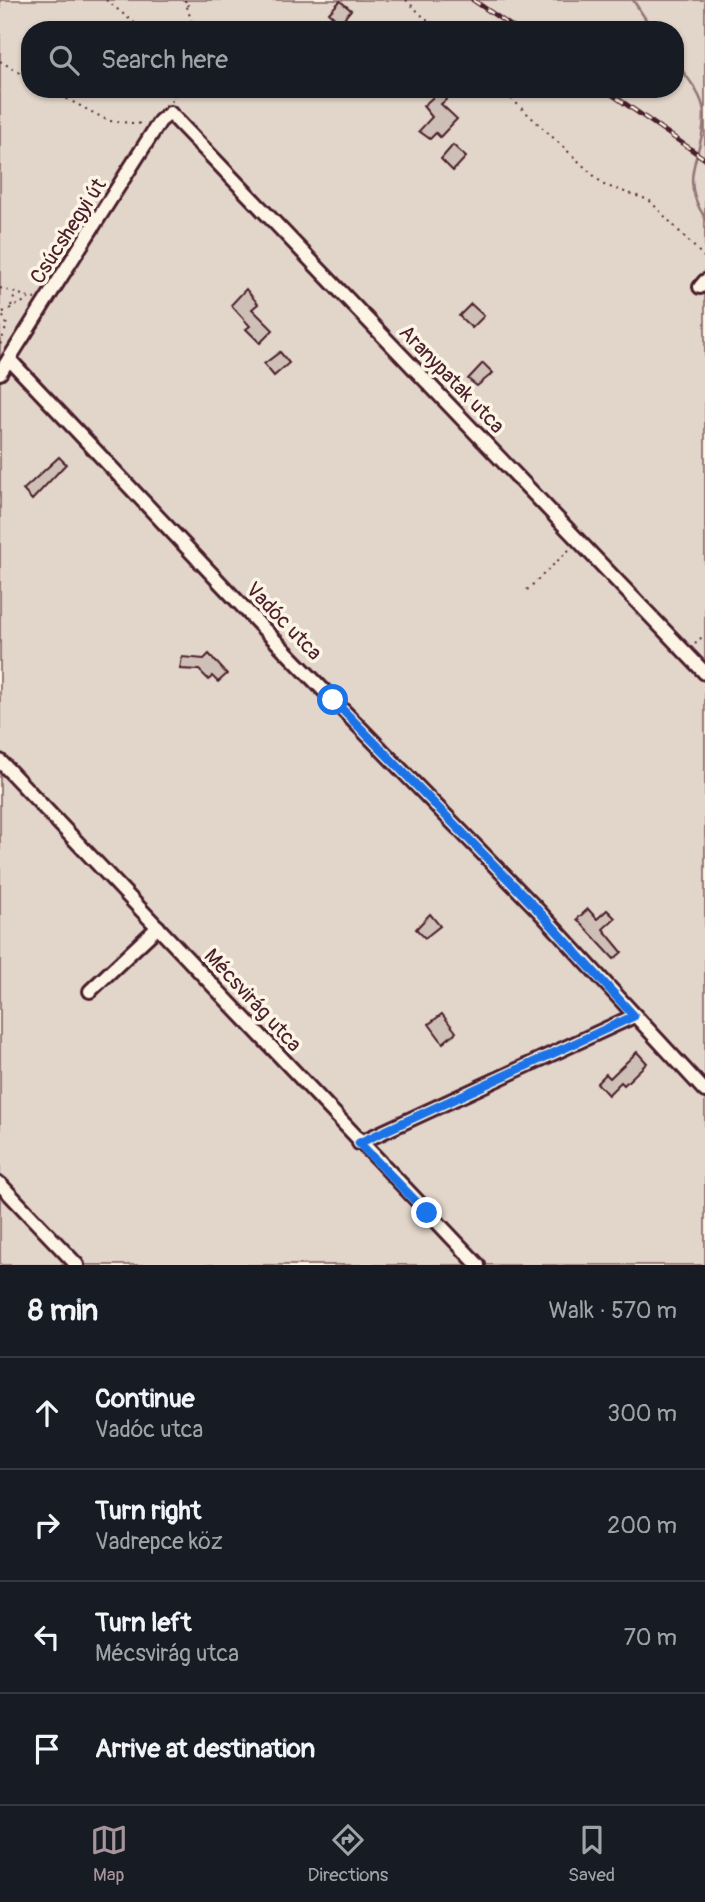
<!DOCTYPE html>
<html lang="en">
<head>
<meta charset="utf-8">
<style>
	body { margin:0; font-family:Pangolin,sans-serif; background:#242831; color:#f1f3f6 }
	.stop { position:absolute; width:21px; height:21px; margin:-16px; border:5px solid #1a73e8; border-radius:50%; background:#fff }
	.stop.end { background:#1a73e8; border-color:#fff; box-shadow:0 2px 7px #0008 }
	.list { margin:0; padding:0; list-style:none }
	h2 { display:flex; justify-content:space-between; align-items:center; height:91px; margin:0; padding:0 28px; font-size:30px }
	h2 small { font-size:23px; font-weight:400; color:#9ea1a6 }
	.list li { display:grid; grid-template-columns:46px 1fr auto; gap:21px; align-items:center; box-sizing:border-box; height:112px; padding:0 28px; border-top:2px solid #363941 }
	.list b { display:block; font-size:26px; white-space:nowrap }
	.list p { margin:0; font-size:23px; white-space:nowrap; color:#9ea1a6 }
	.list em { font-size:23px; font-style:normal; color:#9ea1a6 }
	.icon { flex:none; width:38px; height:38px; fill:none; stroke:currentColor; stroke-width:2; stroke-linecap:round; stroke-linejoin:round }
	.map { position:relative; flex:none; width:705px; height:1265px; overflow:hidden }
	.search { position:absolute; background:#171b24; box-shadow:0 2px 5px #0004; left:21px; right:21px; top:21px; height:77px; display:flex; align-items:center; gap:18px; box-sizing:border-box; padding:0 24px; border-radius:28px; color:#9ea1a6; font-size:26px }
	.sheet { height:539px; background:#171b24 }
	nav { display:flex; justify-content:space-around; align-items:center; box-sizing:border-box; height:98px; border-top:2px solid #363941; background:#171b24; font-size:19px; color:#9ea1a6 }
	nav a { display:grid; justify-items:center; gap:4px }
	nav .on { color:#a6949b }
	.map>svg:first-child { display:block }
</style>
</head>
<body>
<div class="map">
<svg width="705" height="1265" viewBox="0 0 705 1265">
	<rect width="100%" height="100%" fill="#fcf5e5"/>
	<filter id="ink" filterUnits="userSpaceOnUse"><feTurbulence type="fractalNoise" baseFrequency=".0143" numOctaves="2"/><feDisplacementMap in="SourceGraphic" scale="14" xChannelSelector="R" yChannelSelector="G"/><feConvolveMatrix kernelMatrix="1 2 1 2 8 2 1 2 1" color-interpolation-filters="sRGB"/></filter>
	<g filter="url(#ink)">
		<path fill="#e2d5ca" stroke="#967a7a" stroke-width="2" fill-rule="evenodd" d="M0 0H705V1265H0ZM30 30H675V89H30Z"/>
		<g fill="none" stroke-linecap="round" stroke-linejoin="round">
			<g stroke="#917474" stroke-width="2.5">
				<path d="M633 0 653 30"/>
				<path d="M675 61C686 76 703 95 704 113 705 156 676 173 705 218"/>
			</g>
		</g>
		<g fill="#cfc0b7" stroke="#4a1f2b" stroke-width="2">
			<path d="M340 1 351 10 340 23 329 13Z"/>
			<path d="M440 91 447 99 441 104 457 119 440 137 436 133 430 139 419 131 432 117 423 106Z"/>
			<path d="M453 145 466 157 453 171 441 159Z"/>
			<path d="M246 289 258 304 252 309 273 330 260 343 246 329 250 326 231 305Z"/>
			<path d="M471 304 484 316 472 328 459 316Z"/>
			<path d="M280 352 289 363 274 376 264 364Z"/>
			<path d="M483 363 493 373 477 386 468 379Z"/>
			<path d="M59 457 66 464 32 500 23 490Z"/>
			<path d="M209 654 227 674 218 682 212 676 209 680 199 670 180 669 182 657 204 659Z"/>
			<path d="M588 909 597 919 607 910 615 918 603 929 622 952 614 959 577 919Z"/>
			<path d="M430 914 440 926 425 938 416 929Z"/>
			<path d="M442 1014 456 1032 443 1043 429 1024Z"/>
			<path d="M637 1052 647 1063 624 1085 621 1082 608 1095 597 1083 606 1074 610 1078Z"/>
		</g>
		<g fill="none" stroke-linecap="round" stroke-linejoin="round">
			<g stroke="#4a1f2b" stroke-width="18">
				<g id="minor">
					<path d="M700 287 705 281"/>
					<path d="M9 359 259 624 535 907 705 1091"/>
					<path d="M0 373 160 121 170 113 705 673"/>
					<path d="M0 761 478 1265"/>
					<path d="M90 991 158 927"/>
					<path d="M359 1143 634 1016"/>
					<path d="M0 1184 77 1265"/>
				</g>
			</g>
			<g stroke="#4a1f2b" stroke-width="2" stroke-dasharray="2 5" stroke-linecap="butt">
				<path d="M106 0 143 30"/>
				<path d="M185 0 194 30"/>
				<path d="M406 0 437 30"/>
				<path d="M188 6 190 0"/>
				<path d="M0 61 30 79"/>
				<path d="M48 89 109 121 143 124"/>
				<path d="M501 89 604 185 649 200 705 258"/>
				<path d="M171 102 177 89"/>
				<path d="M0 288 35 299"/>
				<path d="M11 306 15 295"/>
				<path d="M0 310 7 325 0 345"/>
				<path d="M3 312 29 299"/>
				<path d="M527 590 571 548"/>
				<path d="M695 644 705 634"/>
			</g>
			<use href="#minor" stroke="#fcf5e5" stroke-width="12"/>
			<g stroke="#4a1f2b" stroke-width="5">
				<g id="rail">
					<path d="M473 0 517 30"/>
					<path d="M604 89 705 159"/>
				</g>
			</g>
			<use href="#rail" stroke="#fcf5e5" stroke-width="2.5" stroke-dasharray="8" stroke-linecap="butt"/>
		</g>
	</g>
	<g fill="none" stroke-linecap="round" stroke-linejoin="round" filter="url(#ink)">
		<path stroke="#1a73e8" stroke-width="9" d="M333 700 535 907 634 1016 359 1143 427 1213"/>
	</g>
	<g text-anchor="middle" stroke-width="7" stroke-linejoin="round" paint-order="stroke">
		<g font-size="21" fill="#4a1f2b" stroke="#fcf5e5">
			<text transform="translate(68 231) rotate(-57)" y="7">Csúcshegyi út</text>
			<text transform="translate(452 379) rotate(46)" y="7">Aranypatak utca</text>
			<text transform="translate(284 621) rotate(46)" y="7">Vadóc utca</text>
			<text transform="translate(253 1000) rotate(47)" y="7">Mécsvirág utca</text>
		</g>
	</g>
</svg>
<div class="stop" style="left:333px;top:700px"></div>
<div class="stop end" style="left:427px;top:1213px"></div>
<div class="search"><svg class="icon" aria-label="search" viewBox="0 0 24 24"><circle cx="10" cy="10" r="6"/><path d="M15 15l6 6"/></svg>Search here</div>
</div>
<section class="sheet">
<h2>8 min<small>Walk · 570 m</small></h2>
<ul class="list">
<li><svg class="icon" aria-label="ahead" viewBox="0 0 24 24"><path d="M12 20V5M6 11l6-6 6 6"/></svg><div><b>Continue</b><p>Vadóc utca</p></div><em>300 m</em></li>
<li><svg class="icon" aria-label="right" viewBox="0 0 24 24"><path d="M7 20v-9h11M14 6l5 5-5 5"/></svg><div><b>Turn right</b><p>Vadrepce köz</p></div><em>200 m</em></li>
<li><svg class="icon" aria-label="left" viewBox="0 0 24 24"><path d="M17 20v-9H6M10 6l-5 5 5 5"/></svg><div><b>Turn left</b><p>Mécsvirág utca</p></div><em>70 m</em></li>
<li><svg class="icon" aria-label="arrive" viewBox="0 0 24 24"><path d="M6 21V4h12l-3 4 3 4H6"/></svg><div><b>Arrive at destination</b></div></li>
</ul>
</section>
<nav>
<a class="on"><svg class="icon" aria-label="map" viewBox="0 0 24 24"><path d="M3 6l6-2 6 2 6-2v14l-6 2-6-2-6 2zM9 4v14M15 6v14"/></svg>Map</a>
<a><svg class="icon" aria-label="directions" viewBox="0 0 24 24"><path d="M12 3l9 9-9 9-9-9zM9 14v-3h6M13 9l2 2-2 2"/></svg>Directions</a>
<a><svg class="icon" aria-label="saved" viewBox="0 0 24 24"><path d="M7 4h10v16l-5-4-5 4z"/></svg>Saved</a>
</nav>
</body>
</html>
